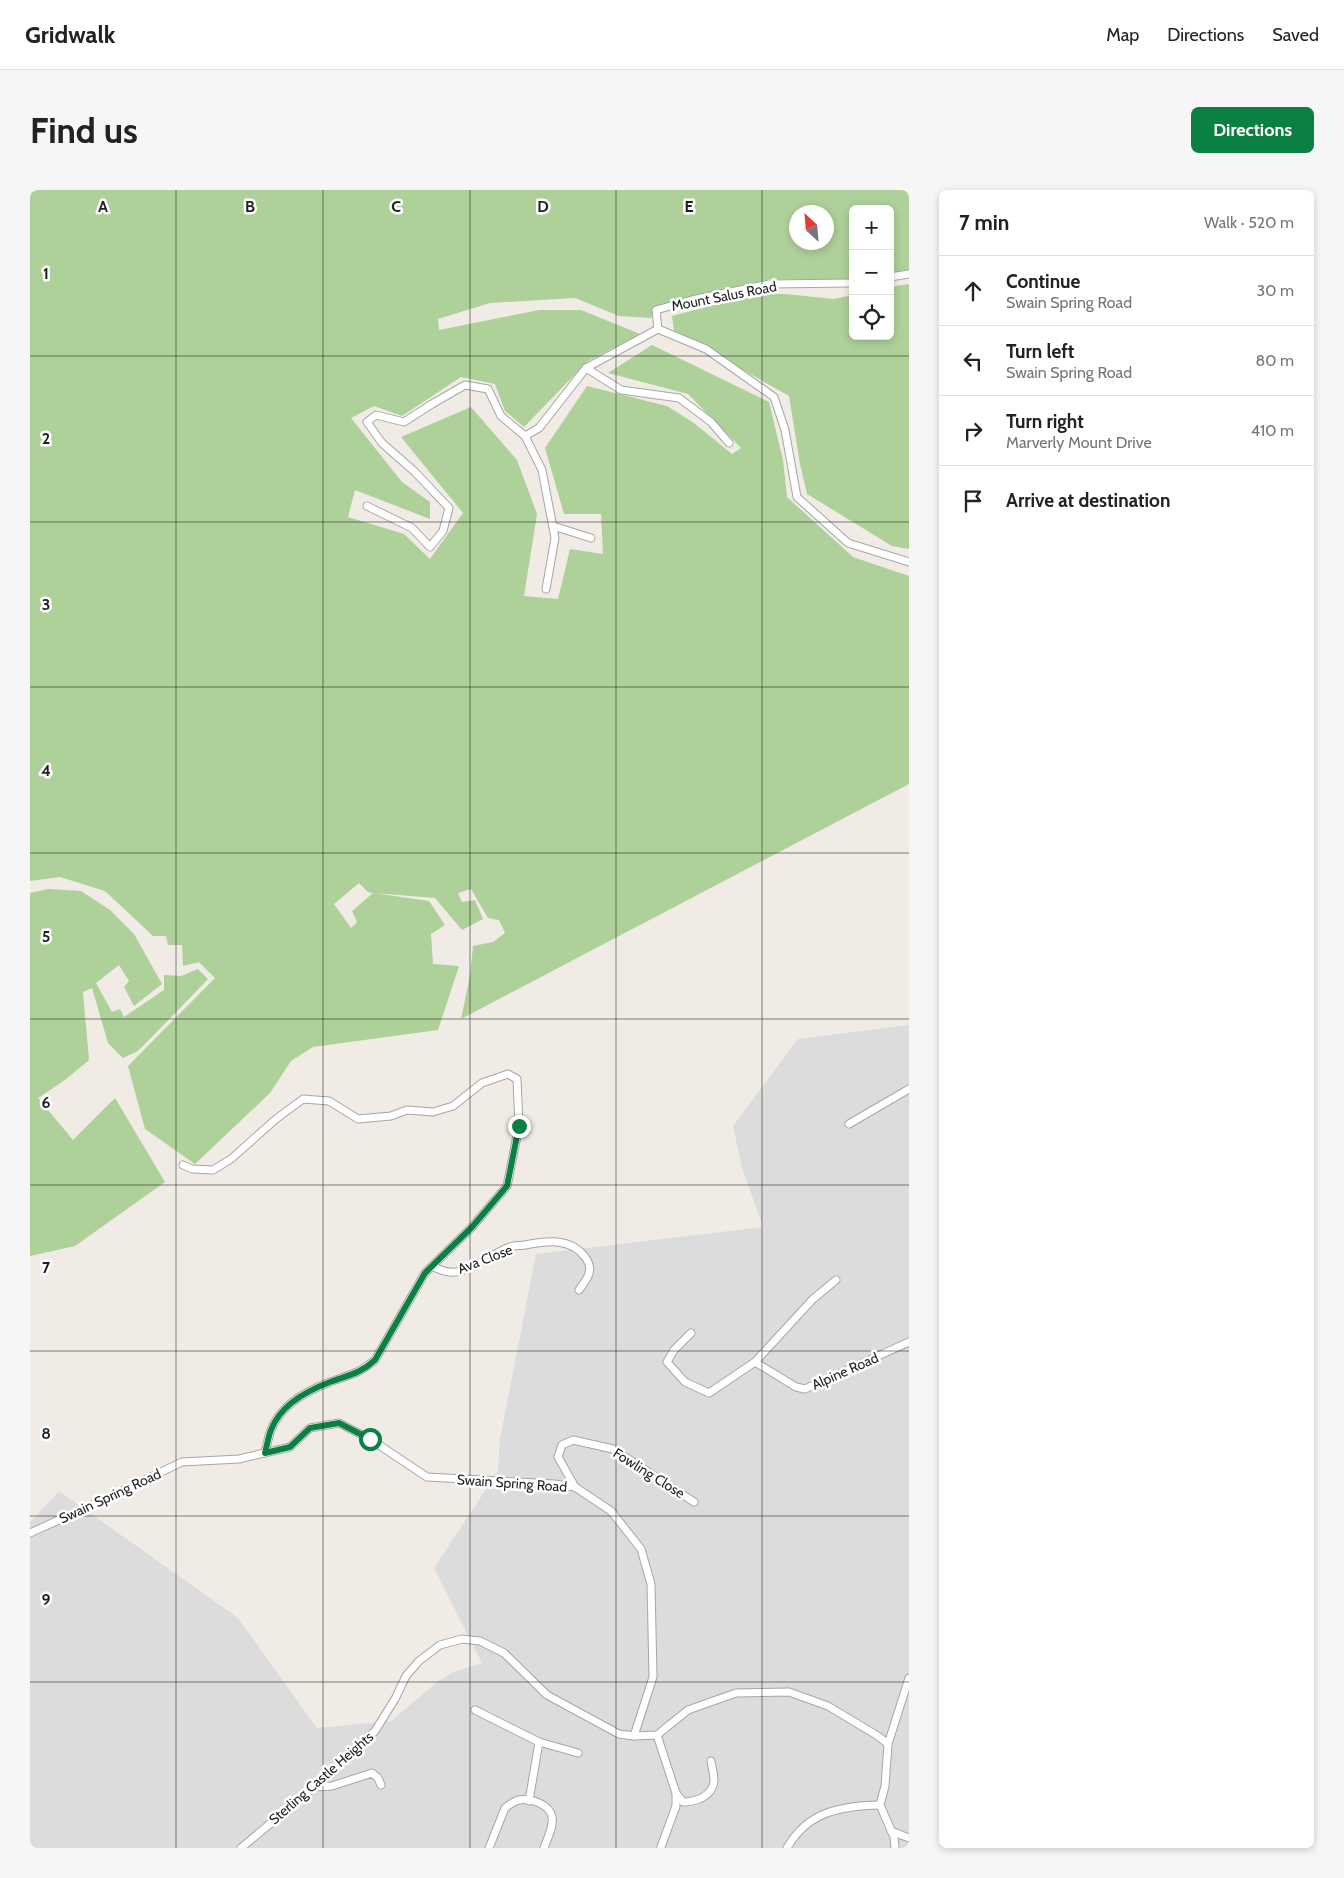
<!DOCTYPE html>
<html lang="en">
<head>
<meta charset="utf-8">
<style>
	body { margin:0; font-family:Cabin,sans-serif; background:#f6f6f6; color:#222 }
	.controls { position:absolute; right:15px; top:15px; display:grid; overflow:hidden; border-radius:8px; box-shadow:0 2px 8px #0003 }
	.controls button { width:45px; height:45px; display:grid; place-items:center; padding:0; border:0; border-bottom:1px solid #e0e0e0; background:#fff; color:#222; font:25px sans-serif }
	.compass { position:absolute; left:759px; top:15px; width:45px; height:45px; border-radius:50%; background:#fff; box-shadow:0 2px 8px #0003; rotate:334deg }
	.stop { position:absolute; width:15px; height:15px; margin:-11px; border:4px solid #0b8043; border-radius:50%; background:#fff }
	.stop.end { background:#0b8043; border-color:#fff; box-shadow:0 1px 5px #0008 }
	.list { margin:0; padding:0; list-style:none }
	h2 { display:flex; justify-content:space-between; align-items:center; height:65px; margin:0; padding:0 20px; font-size:21px }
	h2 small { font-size:16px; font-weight:400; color:#767676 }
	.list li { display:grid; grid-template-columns:32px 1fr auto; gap:15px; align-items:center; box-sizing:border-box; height:70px; padding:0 20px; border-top:1px solid #e0e0e0 }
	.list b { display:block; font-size:19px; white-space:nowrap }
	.list p { margin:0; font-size:16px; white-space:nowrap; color:#767676 }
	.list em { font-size:16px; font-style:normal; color:#767676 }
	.icon { flex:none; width:28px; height:28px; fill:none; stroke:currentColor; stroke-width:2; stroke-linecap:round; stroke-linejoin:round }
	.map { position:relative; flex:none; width:879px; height:1658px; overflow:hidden; border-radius:8px }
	header { display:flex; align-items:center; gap:30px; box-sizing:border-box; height:70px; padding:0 25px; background:#fff; border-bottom:1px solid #e0e0e0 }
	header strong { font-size:24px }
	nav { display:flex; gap:28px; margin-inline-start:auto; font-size:18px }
	.intro { display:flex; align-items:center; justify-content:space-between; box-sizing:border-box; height:120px; padding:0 30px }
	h1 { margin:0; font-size:35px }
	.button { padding:12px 22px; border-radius:8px; background:#0b8043; color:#fff; font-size:18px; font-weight:700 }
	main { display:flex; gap:30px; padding:0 30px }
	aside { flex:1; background:#fff; border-radius:8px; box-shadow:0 2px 8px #0003 }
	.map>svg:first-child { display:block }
</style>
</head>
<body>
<header>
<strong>Gridwalk</strong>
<nav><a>Map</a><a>Directions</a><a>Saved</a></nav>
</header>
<div class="intro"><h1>Find us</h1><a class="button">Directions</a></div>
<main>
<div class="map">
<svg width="879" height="1658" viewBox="0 0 879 1658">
	<rect width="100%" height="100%" fill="#f0ece5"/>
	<path fill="#dddcdc" d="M879 835V1658H0V1332L29 1301 208 1428 287 1538 361 1531 407 1492 423 1482 452 1473 404 1378 468 1281 470 1249 506 1064 733 1037 712 978 703 936 768 849Z"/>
	<g fill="#aed099" fill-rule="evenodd">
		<path d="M0 0H879V81L860 85V19H823V90L739 89 625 116 621 128 589 126 545 108 460 113 408 129 409 140 509 120H551L610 144 558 171 494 237 475 221 465 194 431 187 372 226 344 216 321 228 372 292 400 312V329L325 300 318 327 374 344 400 369 433 323 371 247 441 217 487 270 507 324 494 406 528 409 540 359 573 364 571 324H534L515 258 557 196 637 216 664 233 702 264 711 258 658 204 578 183 622 155 739 212 753 270 757 307 823 367 879 386V594L431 829 440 786 443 756 463 752 475 743 469 730 458 728 441 699 428 703 432 712 445 710 453 729 432 740 405 708 344 703 399 711 415 735 401 744 403 774 429 776 408 840 283 857 261 871 240 903 165 974 115 939 98 876 185 788 169 772 153 776 152 755H138L136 746H123L75 701 30 687 0 691ZM766 22H796V52H766ZM329 693 338 702 343 703 322 721 327 732 321 738 304 714Z"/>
		<path d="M879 94V359L862 356 777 304 770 274 759 206 644 141 642 126 727 104H756L804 109 823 105V146H860V97Z"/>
		<path d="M18 699 51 701 80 720 104 744 132 794 104 816 94 797 99 791 89 775 66 793 82 822 90 819 94 827 134 800V785L151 786 168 779 178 789 156 812 108 861 93 868 78 853 62 798 53 802 59 870 35 890 8 908 43 950 85 908 135 992 45 1056 0 1066V703Z"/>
	</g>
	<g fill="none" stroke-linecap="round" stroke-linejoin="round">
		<g stroke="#a6a6a6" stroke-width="9">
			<g id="minor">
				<path d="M860 87 879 84"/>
				<path d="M823 93 739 94 662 110 626 120 628 139 676 159 744 207 755 240 767 307 818 353 879 372"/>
				<path d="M556 178 591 200 649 208 681 232 699 253"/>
				<path d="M495 246 512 280 525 348 516 399"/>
				<path d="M337 316 382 338 400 357 413 341 419 318 385 282 352 253 337 232 346 225 374 232 402 214 435 195 458 199 471 226 495 246 509 238 556 178 628 139"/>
				<path d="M523 336 561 348"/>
				<path d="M819 934 879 899"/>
				<path d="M153 975 162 979 183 980 201 969 246 929 273 909 299 911 328 929 361 926 377 920 403 922 423 916 452 893 478 884 487 889 489 936 477 996 442 1037 395 1083 345 1170C329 1184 318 1185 300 1192 276 1201 250 1216 241 1240 238 1247 237 1256 235 1263"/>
				<path d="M402 1076C411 1081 421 1084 431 1081 448 1076 463 1063 480 1057 484 1055 490 1056 495 1055 516 1051 540 1047 555 1067 565 1080 557 1089 549 1100"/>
				<path d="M661 1143 644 1160 637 1172 655 1192 679 1203 725 1172 783 1109 806 1090"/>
				<path d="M725 1172 766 1197 775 1199 879 1152"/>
				<path d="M545 1297 528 1267 532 1255 543 1250 583 1259 664 1312"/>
				<path d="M0 1343 75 1309 152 1272 209 1269 260 1257 280 1238 309 1233 340 1249 397 1287 524 1294 545 1297 581 1321 611 1359 621 1394 623 1487 604 1546 627 1545 658 1520 706 1503 759 1502 798 1516 848 1546 858 1554"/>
				<path d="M445 1520 509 1552 548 1563"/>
				<path d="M627 1545 646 1603V1616L631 1657"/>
				<path d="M285 1597 302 1596 342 1583 348 1588 351 1595"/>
				<path d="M646 1603 653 1612C666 1612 683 1606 684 1591 684 1584 682 1577 681 1571"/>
				<path d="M499 1611 509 1552"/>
				<path d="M861 1641 879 1648"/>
				<path d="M211 1658 284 1597 345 1541 365 1509 376 1486 389 1471 410 1455 432 1449 450 1451 474 1463 517 1505 589 1544 604 1546"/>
				<path d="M459 1658 475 1618C479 1615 484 1611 489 1610 500 1608 520 1614 522 1627 524 1636 517 1649 514 1658"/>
				<path d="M757 1658C778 1621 811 1616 850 1615"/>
				<path d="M865 1658 864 1647 850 1615 855 1596 858 1554 879 1488"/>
			</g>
		</g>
		<use href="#minor" stroke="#fff" stroke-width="7"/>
	</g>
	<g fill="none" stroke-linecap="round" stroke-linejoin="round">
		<path stroke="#0b8043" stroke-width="6" d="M340 1249 309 1233 280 1238 260 1257 235 1263C237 1256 238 1247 241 1240 250 1216 276 1201 300 1192 318 1185 330 1184 345 1170L395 1083 442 1037 477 996 489 936"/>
	</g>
	<path fill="none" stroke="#1f1f1f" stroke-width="1" stroke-opacity="0.55" d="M146 0V1658M293 0V1658M440 0V1658M586 0V1658M732 0V1658M0 166H879M0 332H879M0 497H879M0 663H879M0 829H879M0 995H879M0 1161H879M0 1326H879M0 1492H879"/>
	<g text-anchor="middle" stroke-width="5" stroke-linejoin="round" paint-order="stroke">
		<g font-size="14" fill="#1f1f1f" stroke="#fff">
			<text transform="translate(694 106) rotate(-11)" y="5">Mount Salus Road</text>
			<text transform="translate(455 1069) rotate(-21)" y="5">Ava Close</text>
			<text transform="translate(815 1181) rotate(-24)" y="5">Alpine Road</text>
			<text transform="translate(619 1283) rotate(32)" y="5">Fowling Close</text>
			<text transform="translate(482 1293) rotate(4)" y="5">Swain Spring Road</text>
			<text transform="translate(80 1306) rotate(-25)" y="5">Swain Spring Road</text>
			<text transform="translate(291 1588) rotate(-41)" y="5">Sterling Castle Heights</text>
		</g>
	</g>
	<g font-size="16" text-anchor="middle" font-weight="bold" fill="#1f1f1f" stroke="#fff" stroke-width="5" stroke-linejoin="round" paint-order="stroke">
		<text x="73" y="22">A</text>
		<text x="220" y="22">B</text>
		<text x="366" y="22">C</text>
		<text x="513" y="22">D</text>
		<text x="659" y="22">E</text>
		<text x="16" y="89">1</text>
		<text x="16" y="254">2</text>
		<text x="16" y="420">3</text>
		<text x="16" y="586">4</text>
		<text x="16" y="752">5</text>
		<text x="16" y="918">6</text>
		<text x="16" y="1083">7</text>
		<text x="16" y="1249">8</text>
		<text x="16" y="1415">9</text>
	</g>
</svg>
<div class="controls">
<button>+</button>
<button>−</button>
<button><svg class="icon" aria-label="locate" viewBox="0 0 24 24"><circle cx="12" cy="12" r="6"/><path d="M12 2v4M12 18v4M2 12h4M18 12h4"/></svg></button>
</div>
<svg class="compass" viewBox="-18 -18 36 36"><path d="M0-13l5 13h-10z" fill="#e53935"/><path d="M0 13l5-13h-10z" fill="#767676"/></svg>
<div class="stop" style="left:340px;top:1249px"></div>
<div class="stop end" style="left:489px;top:936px"></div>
</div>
<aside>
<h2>7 min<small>Walk · 520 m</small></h2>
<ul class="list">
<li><svg class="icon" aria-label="ahead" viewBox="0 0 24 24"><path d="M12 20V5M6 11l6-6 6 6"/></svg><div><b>Continue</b><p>Swain Spring Road</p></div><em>30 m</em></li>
<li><svg class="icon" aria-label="left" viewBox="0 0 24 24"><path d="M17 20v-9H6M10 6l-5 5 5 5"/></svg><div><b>Turn left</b><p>Swain Spring Road</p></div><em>80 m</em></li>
<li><svg class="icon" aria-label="right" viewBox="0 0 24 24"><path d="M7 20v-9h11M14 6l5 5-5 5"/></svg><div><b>Turn right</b><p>Marverly Mount Drive</p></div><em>410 m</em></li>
<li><svg class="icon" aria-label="arrive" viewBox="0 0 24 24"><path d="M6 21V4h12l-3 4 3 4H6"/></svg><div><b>Arrive at destination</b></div></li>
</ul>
</aside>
</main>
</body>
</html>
